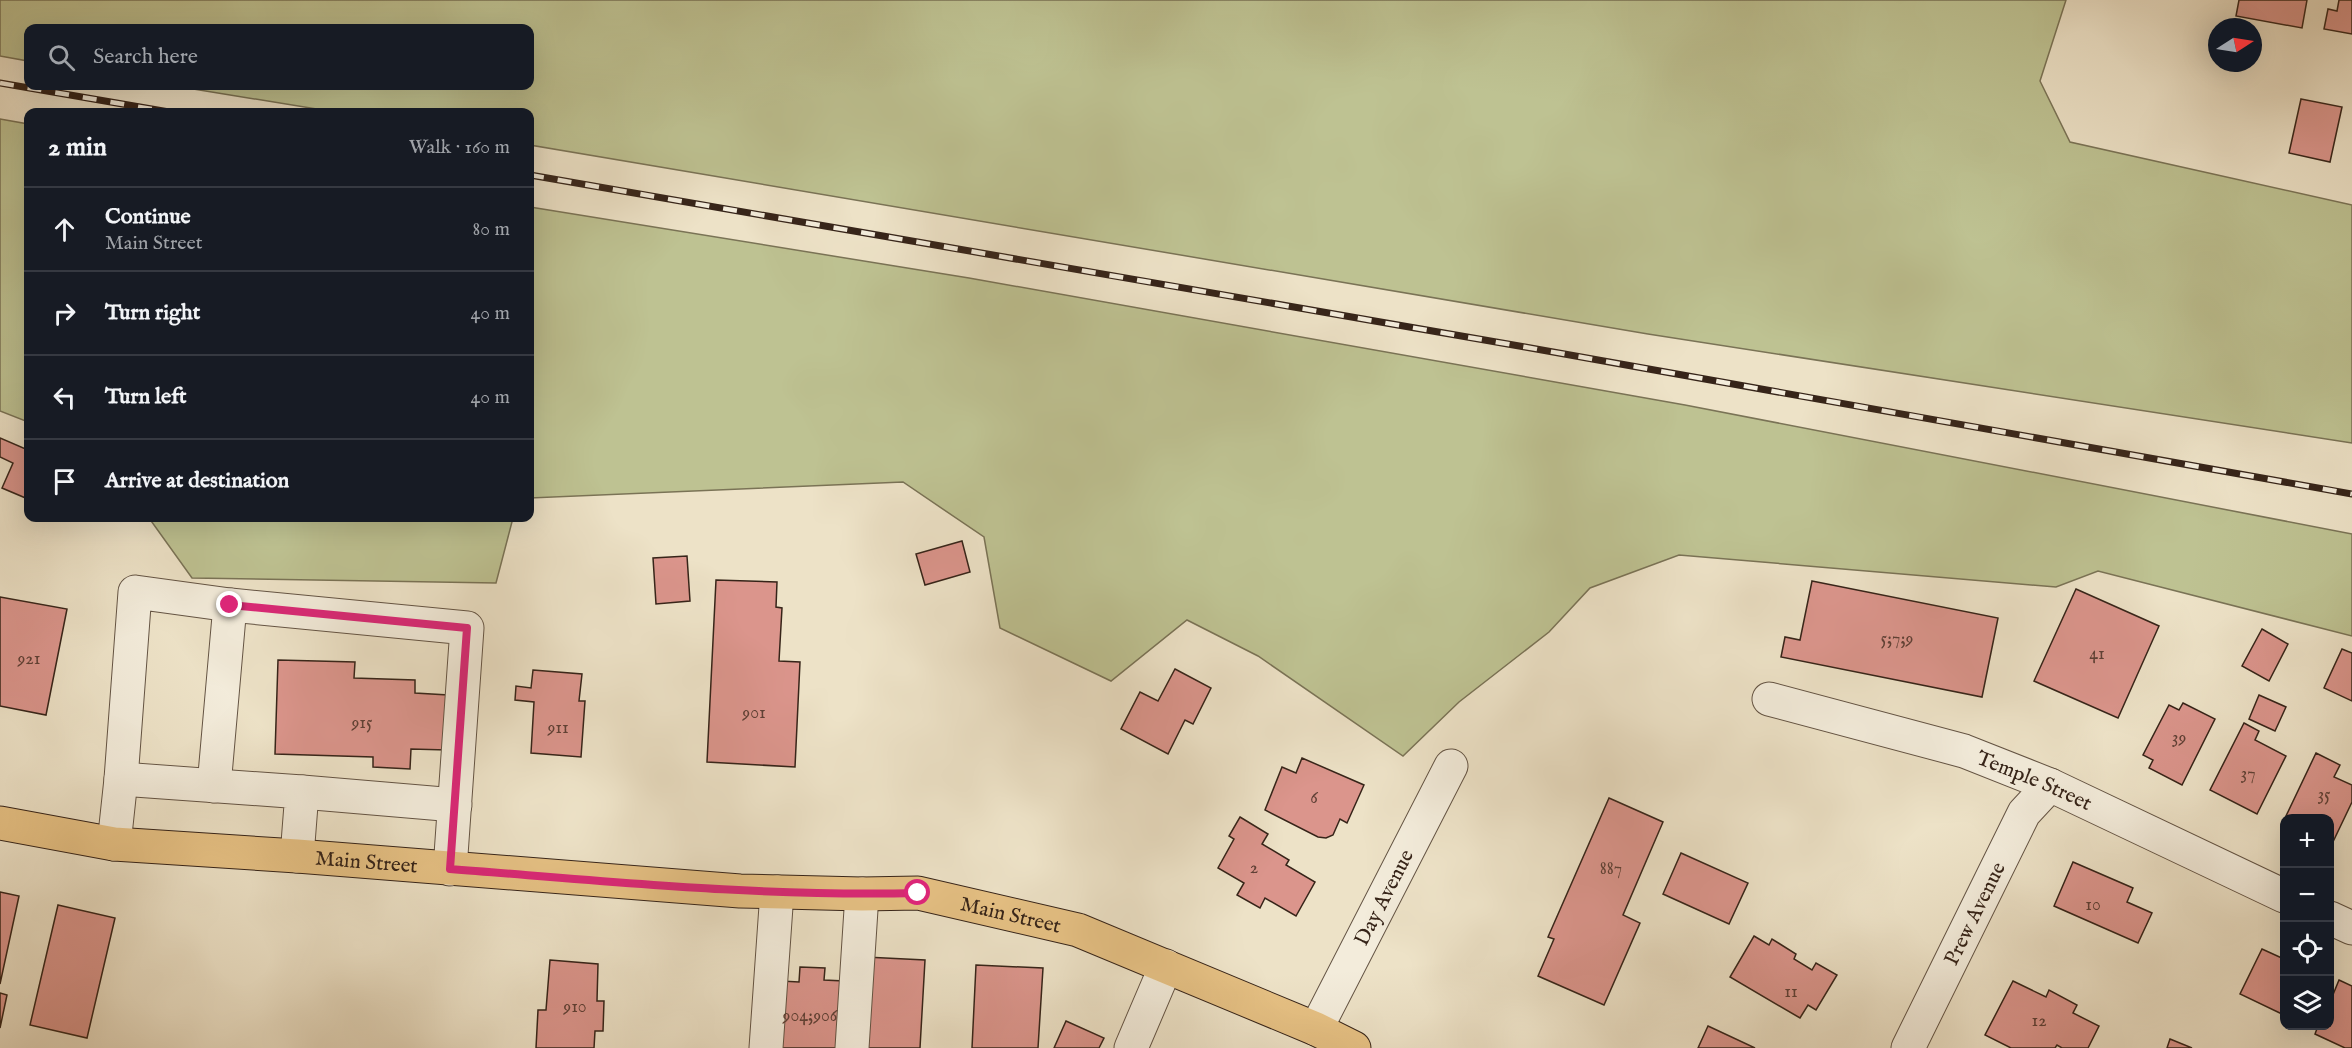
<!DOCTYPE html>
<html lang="en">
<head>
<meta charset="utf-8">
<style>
	body { margin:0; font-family:"IM FELL English",serif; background:#20242c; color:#f1f3f6 }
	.controls { position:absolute; right:18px; bottom:18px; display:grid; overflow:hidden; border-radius:12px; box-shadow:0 6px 24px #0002 }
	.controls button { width:54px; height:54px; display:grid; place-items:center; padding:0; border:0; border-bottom:2px solid #363941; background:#171b24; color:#f1f3f6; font:30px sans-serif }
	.compass { position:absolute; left:2208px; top:18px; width:54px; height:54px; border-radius:50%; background:#171b24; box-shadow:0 6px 24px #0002; rotate:78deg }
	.stop { position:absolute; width:18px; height:18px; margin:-14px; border:4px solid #db2777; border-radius:50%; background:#fff }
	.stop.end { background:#db2777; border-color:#fff; box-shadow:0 2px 6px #0008 }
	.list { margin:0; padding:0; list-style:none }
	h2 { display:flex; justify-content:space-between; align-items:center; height:78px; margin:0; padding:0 24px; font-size:26px }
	h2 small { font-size:20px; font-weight:400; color:#9ea1a6 }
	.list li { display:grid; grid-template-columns:39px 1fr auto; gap:18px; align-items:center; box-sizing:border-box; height:84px; padding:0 24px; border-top:2px solid #363941 }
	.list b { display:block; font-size:22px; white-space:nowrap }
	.list p { margin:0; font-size:20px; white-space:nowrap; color:#9ea1a6 }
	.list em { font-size:20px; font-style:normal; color:#9ea1a6 }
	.icon { flex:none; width:33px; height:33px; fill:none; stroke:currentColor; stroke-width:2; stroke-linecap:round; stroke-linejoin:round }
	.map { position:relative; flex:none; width:2352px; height:1048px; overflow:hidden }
	.search { position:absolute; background:#171b24; box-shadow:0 6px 24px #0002; left:24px; top:24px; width:510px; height:66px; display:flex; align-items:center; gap:15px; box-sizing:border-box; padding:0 21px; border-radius:12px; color:#9ea1a6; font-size:22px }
	.panel { position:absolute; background:#171b24; box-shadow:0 6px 24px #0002; left:24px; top:108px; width:510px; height:414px; border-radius:12px }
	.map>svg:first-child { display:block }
</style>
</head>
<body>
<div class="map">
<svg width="2352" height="1048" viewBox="0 0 2352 1048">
	<rect width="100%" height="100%" fill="#ede2c7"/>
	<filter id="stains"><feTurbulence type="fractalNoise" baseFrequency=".00333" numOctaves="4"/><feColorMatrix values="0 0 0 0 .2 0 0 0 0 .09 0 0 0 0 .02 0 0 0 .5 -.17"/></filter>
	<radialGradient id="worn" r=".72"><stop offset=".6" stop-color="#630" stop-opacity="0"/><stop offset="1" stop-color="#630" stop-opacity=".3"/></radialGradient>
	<g fill="#bec292" stroke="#7a7356" stroke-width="1.5">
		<path d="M0 0H2066L2040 81 2070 142 2352 205V443L1648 334 530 145V112H335L175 86H530V28H28V61L0 56Z"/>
		<path d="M0 119 28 124V422L0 411Z"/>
		<path d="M530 207 969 278 1685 405 2352 534V636L2098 571 2056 587 1679 555 1590 588 1549 632 1459 702 1403 756 1258 656 1187 620 1111 681 1000 628 984 537 903 482 530 498Z"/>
		<path d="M149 518H513L496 583 192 578Z"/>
	</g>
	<g fill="#db958c" stroke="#362419" stroke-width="1.5">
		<path d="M2239 0H2307L2302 28 2236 16Z"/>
		<path d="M2339 0H2352V34L2324 29 2328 9 2337 11Z"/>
		<path d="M2301 99 2342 107 2330 162 2289 153Z"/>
		<path d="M0 438 28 450V499L2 488 13 463 0 457Z"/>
		<path d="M962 541 970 572 925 585 916 554Z"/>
		<path d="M687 556 690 601 656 604 653 558Z"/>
		<path d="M716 580 777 582 776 607 782 608 779 661 800 662 795 767 707 762Z"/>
		<path d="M1812 581 1998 618 1982 697 1781 657 1785 637 1800 640Z"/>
		<path d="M2076 589 2159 626 2118 718 2034 681Z"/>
		<path d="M0 597 67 609 46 715 0 706Z"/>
		<path d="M2262 629 2288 644 2269 681 2242 666Z"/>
		<path d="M2342 649 2352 653V701L2324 688Z"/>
		<path d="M278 660 355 662 354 678 415 680V693L448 695 447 750 411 749 410 769 373 767V757L275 754Z"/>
		<path d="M1175 669 1211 688 1193 724 1185 720 1168 754 1121 729 1140 692 1158 701Z"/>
		<path d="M533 670 582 674 579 701H585L581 757 531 753 534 702 515 700 516 686 531 688Z"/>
		<path d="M2259 695 2286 707 2275 731 2249 719Z"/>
		<path d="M2183 703 2215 719 2182 785 2149 768 2153 760 2143 755 2169 705 2179 710Z"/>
		<path d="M2244 723 2259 731 2255 740 2286 756 2257 814 2210 790Z"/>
		<path d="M2316 753 2340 765 2334 777 2352 785V802L2331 846 2330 845V818H2285Z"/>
		<path d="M1302 758 1364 785 1347 823 1340 819 1333 835 1326 838 1318 837 1265 810 1282 767 1296 773Z"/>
		<path d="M1609 798 1663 822 1623 915 1640 923 1604 1005 1538 976 1554 939 1548 937Z"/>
		<path d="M1240 817 1268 834 1262 844 1289 860 1286 865 1315 882 1296 916 1265 898 1260 908 1237 895 1244 883 1218 868 1234 839 1229 836Z"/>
		<path d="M1681 853 1748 883 1729 924 1663 894Z"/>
		<path d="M2073 862 2133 888 2127 902 2152 913 2138 943 2054 906Z"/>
		<path d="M0 892 19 896 0 984Z"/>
		<path d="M58 905 115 918 87 1038 30 1025Z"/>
		<path d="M1754 936 1769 945 1772 939 1796 954 1794 959 1812 970 1816 963 1837 975 1816 1010 1808 1005 1800 1018 1730 977Z"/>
		<path d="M2262 949 2284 959V1015L2240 994Z"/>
		<path d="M865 957 925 960 920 1048H860Z"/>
		<path d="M550 960 598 964 597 1001H604L603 1031H595L594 1048H536L538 1010H546Z"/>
		<path d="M976 965 1043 968 1038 1048H972Z"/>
		<path d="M800 967 825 968 824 980 844 981 840 1048H776L781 981 799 982Z"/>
		<path d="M2339 980 2352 986V1048H2345L2315 1034 2318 1026H2330V1002Z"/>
		<path d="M2013 981 2046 997 2049 990 2077 1005 2073 1013 2099 1026 2088 1048H2062L2057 1045 2055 1048H2011L1985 1035Z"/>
		<path d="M0 993 7 995 0 1028Z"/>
		<path d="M1066 1021 1104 1038 1099 1048H1054Z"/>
		<path d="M1708 1026 1755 1048H1698Z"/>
		<path d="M2170 1039 2192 1048H2167Z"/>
	</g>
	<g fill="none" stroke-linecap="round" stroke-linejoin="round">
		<g stroke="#645444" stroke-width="35">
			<g id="minor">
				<path id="s1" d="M1769 699 1964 751 2050 785 2284 896"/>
				<path d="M121 779 302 792 297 856"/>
				<path d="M214 786 230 605"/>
				<path d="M302 792 455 805"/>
				<path d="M114 844 121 779 135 592 230 605 467 628 450 869"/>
				<path d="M2330 918 2352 928"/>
				<path id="s2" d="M1316 1029 1451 766"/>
				<path d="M766 1048 777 892"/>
				<path d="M852 1048 862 894"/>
				<path d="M1131 1048 1166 966"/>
				<path id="s3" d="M1908 1048 2024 813 2050 785"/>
			</g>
		</g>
		<g stroke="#362419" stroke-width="35">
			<g id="major">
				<path id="s4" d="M0 823 114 844 297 856 740 891 862 894 918 893 1078 930 1316 1029 1354 1048"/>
			</g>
		</g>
		<use href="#minor" stroke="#f3ecdb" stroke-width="33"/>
		<use href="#major" stroke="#e6c184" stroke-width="33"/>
		<g stroke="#362419" stroke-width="7">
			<g id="rail">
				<path d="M0 83 169 112"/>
				<path d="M530 175 1525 347 2352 494"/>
			</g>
		</g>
		<use href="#rail" stroke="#f3ecdb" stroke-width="4.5" stroke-dasharray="14" stroke-linecap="butt"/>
	</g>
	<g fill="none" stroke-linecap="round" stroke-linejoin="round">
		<path stroke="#db2777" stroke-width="8" d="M230 605 467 628 450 869C606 881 762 897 918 893"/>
	</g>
	<g text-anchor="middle" stroke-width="4.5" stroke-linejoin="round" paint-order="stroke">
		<g font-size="18" fill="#5f4036">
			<text x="1897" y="644">5;7;9</text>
			<text x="2097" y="659">41</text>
			<text x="29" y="664">921</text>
			<text x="754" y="718">901</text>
			<text x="362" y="728">915</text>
			<text x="558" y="733">911</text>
			<text x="2179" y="743">39</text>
			<text x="2248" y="779">37</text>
			<text x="2324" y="800">35</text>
			<text x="1314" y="803">6</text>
			<text x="1254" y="873">2</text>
			<text x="1611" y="874">887</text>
			<text x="2093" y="910">10</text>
			<text x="1791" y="997">11</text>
			<text x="575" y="1012">910</text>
			<text x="810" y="1021">904;906</text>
			<text x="2039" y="1026">12</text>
		</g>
		<g font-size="21" fill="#362419" stroke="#f3ecdb">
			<text dy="7" stroke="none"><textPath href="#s1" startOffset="278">Temple Street</textPath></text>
			<text dy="7" stroke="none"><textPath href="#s4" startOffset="369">Main Street</textPath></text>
			<text dy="7" stroke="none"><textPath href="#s2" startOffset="148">Day Avenue</textPath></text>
			<text dy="7" stroke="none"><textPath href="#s4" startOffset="1017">Main Street</textPath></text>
			<text dy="7" stroke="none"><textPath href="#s3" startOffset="150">Prew Avenue</textPath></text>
		</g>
	</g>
	<rect width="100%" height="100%" filter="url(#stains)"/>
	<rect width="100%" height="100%" fill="url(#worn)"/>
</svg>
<div class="controls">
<button>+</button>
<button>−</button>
<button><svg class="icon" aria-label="locate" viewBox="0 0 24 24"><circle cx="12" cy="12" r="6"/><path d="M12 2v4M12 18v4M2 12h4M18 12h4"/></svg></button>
<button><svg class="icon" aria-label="layers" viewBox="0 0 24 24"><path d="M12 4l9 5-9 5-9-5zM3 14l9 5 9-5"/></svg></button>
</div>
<svg class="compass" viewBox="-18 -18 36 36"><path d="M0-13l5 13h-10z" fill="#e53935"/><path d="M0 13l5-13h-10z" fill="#9ea1a6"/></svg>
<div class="stop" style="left:918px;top:893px"></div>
<div class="stop end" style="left:230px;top:605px"></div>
<div class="search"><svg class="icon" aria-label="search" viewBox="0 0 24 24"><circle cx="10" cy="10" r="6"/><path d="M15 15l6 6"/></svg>Search here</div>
<section class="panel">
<h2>2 min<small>Walk · 160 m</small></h2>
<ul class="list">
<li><svg class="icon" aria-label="ahead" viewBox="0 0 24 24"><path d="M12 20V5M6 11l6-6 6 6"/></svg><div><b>Continue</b><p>Main Street</p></div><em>80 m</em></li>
<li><svg class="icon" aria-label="right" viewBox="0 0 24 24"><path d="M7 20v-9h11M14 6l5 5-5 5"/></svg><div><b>Turn right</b></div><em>40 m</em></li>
<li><svg class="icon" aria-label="left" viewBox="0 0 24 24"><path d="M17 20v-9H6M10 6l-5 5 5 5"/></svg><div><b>Turn left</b></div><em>40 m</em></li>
<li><svg class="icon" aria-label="arrive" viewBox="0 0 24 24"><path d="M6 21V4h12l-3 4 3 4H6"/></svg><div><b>Arrive at destination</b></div></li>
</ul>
</section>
</div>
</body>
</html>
